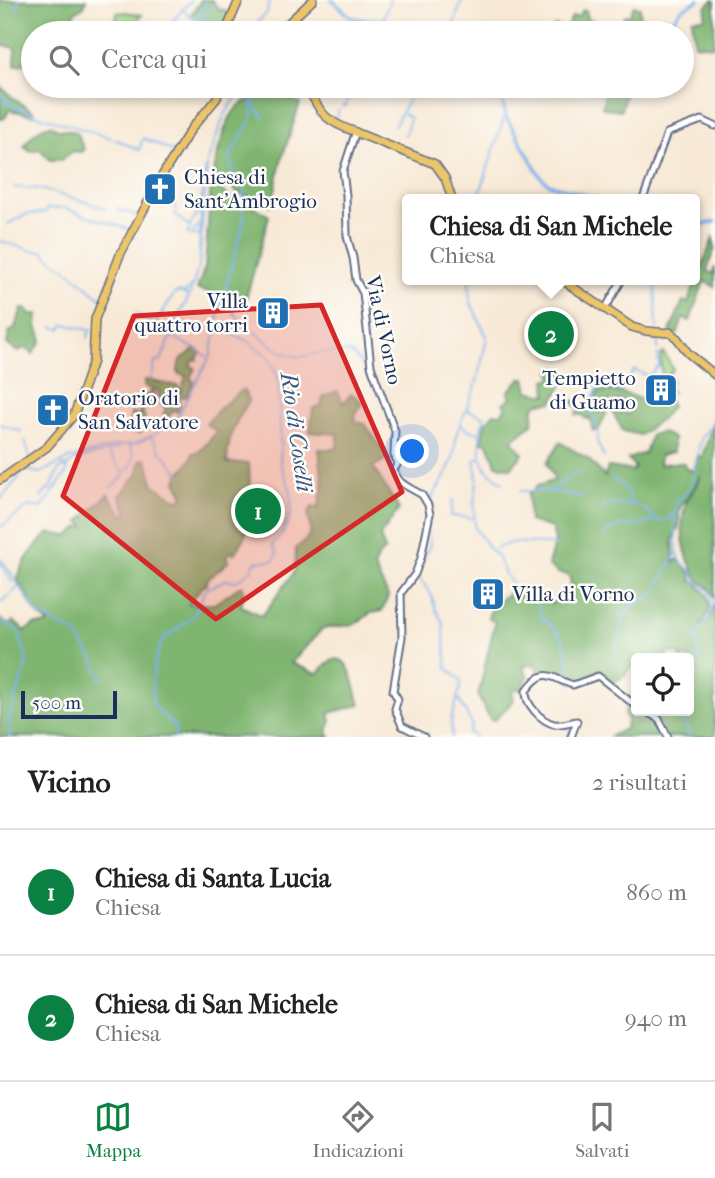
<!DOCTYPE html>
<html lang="it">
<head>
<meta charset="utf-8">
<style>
	body { margin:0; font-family:"IM FELL French Canon",serif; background:#f2f2f2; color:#222 }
	.controls { position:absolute; right:21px; bottom:21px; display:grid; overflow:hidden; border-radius:7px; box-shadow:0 4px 10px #0003 }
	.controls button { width:63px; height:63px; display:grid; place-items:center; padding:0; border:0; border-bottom:2px solid #e0e0e0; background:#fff; color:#222; font:35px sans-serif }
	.scale { position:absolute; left:21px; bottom:18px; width:96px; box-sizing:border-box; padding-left:7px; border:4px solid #1b2f5e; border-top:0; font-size:19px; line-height:24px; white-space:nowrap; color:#1b2f5e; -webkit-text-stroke:5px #fdfcf7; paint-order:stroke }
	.you { position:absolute; left:413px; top:452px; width:24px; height:24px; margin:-18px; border:5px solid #fff; border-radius:50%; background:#1a73e8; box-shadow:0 0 0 10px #1a73e833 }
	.badge { display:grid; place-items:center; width:46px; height:46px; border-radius:50%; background:#0b8043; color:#fff; font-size:23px; font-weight:700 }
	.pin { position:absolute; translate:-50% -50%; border:4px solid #fff; box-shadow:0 2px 7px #0006 }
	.popup { position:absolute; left:402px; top:194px; width:298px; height:91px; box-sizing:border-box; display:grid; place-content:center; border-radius:7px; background:#fff; filter:drop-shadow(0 2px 5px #0005); font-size:23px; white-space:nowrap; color:#767676 }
	.popup b { font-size:26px; color:#222 }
	.popup::after { content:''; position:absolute; left:50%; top:100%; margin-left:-14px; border:14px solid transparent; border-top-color:#fff }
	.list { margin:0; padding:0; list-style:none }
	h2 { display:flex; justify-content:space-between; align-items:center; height:91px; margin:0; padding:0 28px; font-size:30px }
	h2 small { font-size:23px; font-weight:400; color:#767676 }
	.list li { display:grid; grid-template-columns:46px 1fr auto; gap:21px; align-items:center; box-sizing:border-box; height:126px; padding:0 28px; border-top:2px solid #e0e0e0 }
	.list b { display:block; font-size:26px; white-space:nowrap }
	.list p { margin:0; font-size:23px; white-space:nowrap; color:#767676 }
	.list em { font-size:23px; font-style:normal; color:#767676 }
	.icon { flex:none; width:38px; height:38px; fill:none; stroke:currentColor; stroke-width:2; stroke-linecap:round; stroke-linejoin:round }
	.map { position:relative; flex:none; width:715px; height:737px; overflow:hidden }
	.search { position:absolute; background:#fff; box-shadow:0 4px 10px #0003; left:21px; right:21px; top:21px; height:77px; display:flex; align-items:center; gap:18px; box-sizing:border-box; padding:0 24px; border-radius:38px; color:#767676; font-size:26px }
	.sheet { height:343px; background:#fff }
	nav { display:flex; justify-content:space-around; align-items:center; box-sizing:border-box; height:98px; border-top:2px solid #e0e0e0; background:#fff; font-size:19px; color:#767676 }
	nav a { display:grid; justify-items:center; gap:4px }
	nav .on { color:#0b8043 }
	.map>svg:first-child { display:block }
</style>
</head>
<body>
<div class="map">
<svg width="715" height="737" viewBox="0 0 715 737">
	<rect width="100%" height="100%" fill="#fdfcf7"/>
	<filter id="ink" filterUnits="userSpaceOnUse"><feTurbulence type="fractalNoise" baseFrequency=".0143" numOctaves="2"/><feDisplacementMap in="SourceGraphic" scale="14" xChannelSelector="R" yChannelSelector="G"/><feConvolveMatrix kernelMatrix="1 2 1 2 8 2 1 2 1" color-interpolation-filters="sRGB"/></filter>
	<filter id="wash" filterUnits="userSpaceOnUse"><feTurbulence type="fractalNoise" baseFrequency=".00686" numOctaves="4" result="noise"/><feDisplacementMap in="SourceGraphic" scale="28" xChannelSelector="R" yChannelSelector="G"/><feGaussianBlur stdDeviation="1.57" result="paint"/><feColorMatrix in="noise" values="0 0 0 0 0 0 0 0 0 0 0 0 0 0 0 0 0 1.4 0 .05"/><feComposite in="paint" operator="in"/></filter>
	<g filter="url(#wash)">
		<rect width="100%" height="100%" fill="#f8e9d6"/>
		<g fill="#a0d383" stroke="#5e8170" stroke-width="2">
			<path d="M126 12 142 15 128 33H109L116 22 117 13Z"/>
			<path d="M664 353 673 369 668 375 672 380 668 387 672 391 668 396 662 387 661 355Z"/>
		</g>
		<g fill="#80b571" stroke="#4e7268" stroke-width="2">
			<path d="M0 0H86L84 6 74 13 77 27 59 33H33V63L15 65V48L5 45 0 47Z"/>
			<path d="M201 0H212L220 11 222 9 230 13 222 30 220 27 208 33H197L196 31 204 26 191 15Z"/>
			<path d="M713 0 715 1 714 46 695 44 692 19 705 18 706 7Z"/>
			<path d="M634 6 640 7 641 33H617L625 15 629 16Z"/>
			<path d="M583 10 587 11 586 18 597 22 598 33H550L555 26 566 29 572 17 579 16Z"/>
			<path d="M0 86 13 98 34 112V115L9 110 5 118 0 119Z"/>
			<path d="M260 89 300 103 281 161 272 205 237 193 234 189 214 174C216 157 225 117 239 106 250 97 250 104 260 89Z"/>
			<path d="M626 91 621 110 602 108 605 96Z"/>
			<path d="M50 125 58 129 76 132 84 149 81 152 73 151 61 160H50L40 149 31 151 24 146C31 135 38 128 50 125Z"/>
			<path d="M211 182 232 199 249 204 269 216 245 302 197 289 205 267Z"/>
			<path d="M713 238 715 248 707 271 713 274 715 267V287L704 281 690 321 683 318 677 335 670 331 683 301 688 303Z"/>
			<path d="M22 309H26L30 314H38L37 326 42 340 33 354 30 350 23 348 18 352 7 344 9 332 14 329Z"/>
			<path d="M196 349 200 352 197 360H194L190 365 195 368 190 379 194 381 186 397H181L179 400 180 405 177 412 173 410 169 417 163 415 166 408 161 404 162 399 158 397 159 390 156 388 150 407H145L142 414 145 416 140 434 128 431 131 413 139 414 145 395H149L152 389 144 386 145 380 178 386 181 392 186 376 178 374C177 360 185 356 196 349Z"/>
			<path d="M556 368 566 373 567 379H564L561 388 552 402 538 403 534 407 533 423 512 440 523 454 511 468 496 465 488 443 481 442 485 423 494 413 501 414 506 407 503 403 511 398 508 392 520 379 525 378 528 391 547 395 546 380 553 378 551 370Z"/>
			<path d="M243 389 249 401C234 424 228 436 227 463H249L250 488 246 493C249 521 252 530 234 554L231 552 226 557 229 561 206 581 207 584 201 588 189 604H214L242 585 244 590 241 606 262 616 295 571 296 548 304 542 311 532 308 515 312 506 318 509 323 485 319 449H337L338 434 310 432 313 408 321 406 323 397 337 391 343 403 351 394 358 398 362 403 355 415 356 422 365 424 388 458 373 467 399 509 380 536 385 550 379 555 374 567 388 596 382 611 371 613 355 624 322 629 291 663 317 674C321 671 325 665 329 662 351 648 355 692 360 705L329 713 331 721 327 732 330 737H0V619L10 625 13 621 25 631 34 625H45L49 623C28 611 32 597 17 581 23 560 33 548 49 533L69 536 79 527H85L80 521 108 494 123 515 128 513 120 496 138 473 140 460 145 459 147 461 154 485 179 501 184 495 176 482C178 470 191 467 193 453H198L217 432 206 424 221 407Z"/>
			<path d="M600 390C617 391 635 395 650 404L661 393 667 397 672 406 661 419 640 435 623 431 612 411 628 414 631 410 628 403C615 398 603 399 593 409L597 412H607L598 431H593L590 418 586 419 582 415H576L579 408 572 403V400L588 406Z"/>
			<path d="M714 421 715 597C713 594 712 591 709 588 705 584 700 583 697 578 684 556 678 528 686 504 689 493 700 487 700 475L693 490 679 509V525L673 540 674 562 678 559 691 574V581L698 582 700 588C715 598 711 611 701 625L702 627 709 619 715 604V737H609L625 729 628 719 625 715V710L632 706 631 695 636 693V711H689V658H680L681 654 668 652 667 658H636V665L626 672V675L610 684 599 675 572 683 561 674H542L534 664 523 667 528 677 521 690 515 689 512 691 514 700 495 720 490 719 478 696 495 622 488 618C491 606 501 598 511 592 523 594 536 602 546 599L552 604 560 595 566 596 571 583 569 575 558 573 548 565 555 541 552 528 529 521 528 495 537 486 555 480 547 463 560 442 588 459 605 477 608 467 633 471 635 467 628 459 645 453 651 435 661 432 673 438V452L660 455 659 465 670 463H684L685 468 694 471 698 456 702 457Z"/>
		</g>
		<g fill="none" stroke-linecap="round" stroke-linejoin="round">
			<g stroke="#7ab3eb" stroke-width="2">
				<path d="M17 9 19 0"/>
				<path d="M183 10C192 16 205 23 209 33"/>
				<path d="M197 19 206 2"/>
				<path d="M383 19 390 0"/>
				<path d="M201 21 214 4"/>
				<path d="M169 25 191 0"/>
				<path d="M246 33 267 13 270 0"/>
				<path d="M375 33 382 19"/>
				<path d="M451 33 462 0"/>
				<path d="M243 86 250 97"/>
				<path d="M0 93 11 105"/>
				<path d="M0 101 45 118"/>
				<path d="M253 102 264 118"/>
				<path d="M342 106H346L350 86"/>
				<path d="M404 114 410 118 405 135"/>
				<path d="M47 118 111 138"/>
				<path d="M335 121 339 110"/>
				<path d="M394 126 416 86"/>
				<path d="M114 139 124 143"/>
				<path d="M126 144 139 150 143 138 174 152"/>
				<path d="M207 163 224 116 241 90"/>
				<path d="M14 187 40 189 90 203"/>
				<path d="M155 193 177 207 175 215 190 227"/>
				<path d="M243 198 245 189C237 178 228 168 231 154L254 114 251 99"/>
				<path d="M478 199 505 115"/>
				<path d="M91 204 105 208"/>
				<path d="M47 208H65L87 216"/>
				<path d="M117 209 121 211"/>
				<path d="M123 211 138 216"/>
				<path d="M88 216 131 230"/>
				<path d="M8 224 27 214 44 213 47 210"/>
				<path d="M190 226 200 210"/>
				<path d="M190 229 187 234 200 236"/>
				<path d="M193 233 200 223"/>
				<path d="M0 241 27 249"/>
				<path d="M29 250 45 252 48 257 68 270"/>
				<path d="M199 250 202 193 206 169"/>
				<path d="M70 272 101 298"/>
				<path d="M469 280 470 301 487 337"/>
				<path d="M655 280 657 328"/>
				<path d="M185 293 191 286"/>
				<path d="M224 303 246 325 278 350 290 355 300 357 323 352 351 353 371 374"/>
				<path d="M136 313 154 325 175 293 180 292 188 296"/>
				<path d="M53 327 61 329 64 324 89 330"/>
				<path d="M172 336 207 356"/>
				<path d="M657 336 658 349"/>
				<path d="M87 338 91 329"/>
				<path d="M151 380 155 362H160L172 335 170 331 189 297 199 266 207 165"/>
				<path d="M598 386 621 391 634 370 649 376 659 366 658 354"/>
				<path d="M598 388 590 407 598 432 597 442 604 457"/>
				<path d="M467 410 485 417"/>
				<path d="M0 424 22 432"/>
				<path d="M461 424 466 429 479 433"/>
				<path d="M151 436 158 447"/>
				<path d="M25 441 30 457"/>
				<path d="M129 445 134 456"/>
				<path d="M158 448 181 475"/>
				<path d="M107 451 123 472"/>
				<path d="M481 454 480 432 484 419"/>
				<path d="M482 459 487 470"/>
				<path d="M475 460 481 457"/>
				<path d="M475 461 477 479"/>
				<path d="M62 464 64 467"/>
				<path d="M68 470 66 467 75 460 119 448"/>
				<path d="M488 471 503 483"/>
				<path d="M611 477 625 488 632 503"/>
				<path d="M477 481 474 503 475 529C484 537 486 550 496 555"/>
				<path d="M110 488 124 476 123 472 129 469 134 458"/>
				<path d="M551 490 579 472"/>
				<path d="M520 491H552L582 497"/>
				<path d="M424 494 429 500 432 510"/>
				<path d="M41 497 52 486 59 469 64 468"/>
				<path d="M0 500 25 470 40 473 71 458 115 446 135 444 151 436 175 421 211 355 219 313 244 221 242 200"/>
				<path d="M453 500 451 516 473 518"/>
				<path d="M430 501 446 475 453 458 457 432 476 385 487 339"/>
				<path d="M603 506C621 503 643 502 655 519"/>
				<path d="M37 507 42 508 67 472"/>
				<path d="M22 512 29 506 36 507"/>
				<path d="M1 527 21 512"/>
				<path d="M605 534C624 520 627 528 643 524 655 520 653 521 665 521L674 513"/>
				<path d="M546 544 556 545"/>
				<path d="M496 548 513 542 544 544"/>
				<path d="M497 556 506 576"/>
				<path d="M0 558 16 580"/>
				<path d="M0 562 12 582"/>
				<path d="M421 563 430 545 429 533"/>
				<path d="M417 575 431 594 435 608 443 623 447 668 460 679 461 685 451 721 452 737"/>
				<path d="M508 578 519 592 535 600 542 618 553 627 563 639 571 672"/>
				<path d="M17 582 37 614 75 633 94 660 102 680"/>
				<path d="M0 603 20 586"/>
				<path d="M0 620 19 631 27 662 9 720 10 737"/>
				<path d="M615 648 625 613 630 607 654 594 676 554"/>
				<path d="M689 667 699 657 696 636 709 617 714 600 708 589 703 588 698 581H694L693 573 681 562 677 552 674 517 678 500 687 492 692 483 701 438 710 427 715 411"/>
				<path d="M458 698 472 724 469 733 476 737"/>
				<path d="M687 711 686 728 690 737"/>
				<path d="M175 737 176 728 153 705C151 680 153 658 165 636L173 633 194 615 205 590 225 580 237 581 251 570 255 562 274 560 277 553 272 545 283 533 292 511 291 492 280 463 281 446 278 378 269 357 248 341 225 331 219 324"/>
				<path d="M567 737 572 729"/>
			</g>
			<g stroke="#7ab3eb" stroke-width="3.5">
				<path d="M332 0 352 18C374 21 388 15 406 33"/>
				<path d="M665 33 680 10 699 0"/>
				<path d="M499 86 506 117 541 177 549 184 599 199"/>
				<path d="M588 86 603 94 639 86"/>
				<path d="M694 227 715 222"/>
			</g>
		</g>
	</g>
	<g filter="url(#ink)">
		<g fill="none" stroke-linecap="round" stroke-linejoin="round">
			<g stroke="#687088" stroke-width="9">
				<g id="minor">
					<path d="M355 134 343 171 346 195 347 236 353 258 356 280 363 293 371 366 395 431 394 455 398 463 394 470C399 486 410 487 422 495L428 505 430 514 421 558 415 574 401 593 402 637 393 691 398 699 395 709 402 726 424 737"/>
					<path d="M643 199 667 133 702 120 715 126"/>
					<path d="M605 309 622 280"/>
					<path d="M645 711 659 719 668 737"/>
					<path d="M571 737 577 721C570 722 562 725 554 724 541 721 525 704 526 691 545 665 550 678 573 685L598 676 636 706"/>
				</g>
			</g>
			<g stroke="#687088" stroke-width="10">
				<g id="major">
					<path d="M225 33 239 0"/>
					<path d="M281 33 286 25 313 0"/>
					<path d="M307 86C320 114 326 122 356 132"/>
					<path d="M228 87V86"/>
					<path d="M357 133 435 164 445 178 452 199"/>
					<path d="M562 280 632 327 646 331 670 333"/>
					<path d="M669 332 677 338 688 353 715 375"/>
					<path d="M0 480 47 447 74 415 93 361 95 319 120 255 160 179 191 129 217 98 220 86"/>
				</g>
			</g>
			<use href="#minor" stroke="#fff" stroke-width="5"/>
			<use href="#major" stroke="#edc569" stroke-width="7"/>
		</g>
	</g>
	<path fill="#d62828" fill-opacity="0.2" stroke="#d62828" stroke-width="5" stroke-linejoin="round" d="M321 305 402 492 216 619 63 496 134 316Z"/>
	<defs>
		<g id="church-square" transform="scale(1.75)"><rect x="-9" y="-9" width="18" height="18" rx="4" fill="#1f6fb2" stroke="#fdfcf7"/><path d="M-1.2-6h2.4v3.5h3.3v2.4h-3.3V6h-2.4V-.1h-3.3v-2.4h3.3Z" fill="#fff"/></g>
		<g id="building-square" transform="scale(1.75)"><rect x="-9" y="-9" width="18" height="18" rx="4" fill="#1f6fb2" stroke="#fdfcf7"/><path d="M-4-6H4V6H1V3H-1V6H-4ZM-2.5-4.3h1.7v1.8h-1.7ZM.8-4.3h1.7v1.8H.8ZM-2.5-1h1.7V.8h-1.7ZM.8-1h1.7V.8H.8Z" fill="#fff"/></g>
	</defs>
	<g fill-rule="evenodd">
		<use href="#church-square" x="160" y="189"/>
		<use href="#building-square" x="273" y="313"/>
		<use href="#building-square" x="661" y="390"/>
		<use href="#church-square" x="53" y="410"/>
		<use href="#building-square" x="488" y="594"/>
	</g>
	<g text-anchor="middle" stroke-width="5" stroke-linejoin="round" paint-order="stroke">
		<g font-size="21" fill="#1b2f5e" stroke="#fdfcf7" text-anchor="start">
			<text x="184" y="184">Chiesa di<tspan x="184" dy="24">Sant'Ambrogio</tspan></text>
			<text x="248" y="308" text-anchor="end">Villa<tspan x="248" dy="24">quattro torri</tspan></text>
			<text x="636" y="385" text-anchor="end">Tempietto<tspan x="636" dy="24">di Guamo</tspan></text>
			<text x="78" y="405">Oratorio di<tspan x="78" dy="24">San Salvatore</tspan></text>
			<text x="512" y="601">Villa di Vorno</text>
		</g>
		<g font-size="21" fill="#1b2f5e" stroke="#fdfcf7">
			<text transform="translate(384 330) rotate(78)" y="7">Via di Vorno</text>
		</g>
		<g font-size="23" font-style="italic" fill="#385788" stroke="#fdfcf7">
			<text transform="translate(297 432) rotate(82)" y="8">Rio di Coselli</text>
		</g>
	</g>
</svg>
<div class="controls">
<button><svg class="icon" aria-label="locate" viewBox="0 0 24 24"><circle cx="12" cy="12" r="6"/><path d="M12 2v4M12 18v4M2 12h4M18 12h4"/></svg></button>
</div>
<div class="scale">500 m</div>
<div class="you"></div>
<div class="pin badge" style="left:258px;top:511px">1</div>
<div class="pin badge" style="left:551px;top:334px">2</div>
<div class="popup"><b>Chiesa di San Michele</b>Chiesa</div>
<div class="search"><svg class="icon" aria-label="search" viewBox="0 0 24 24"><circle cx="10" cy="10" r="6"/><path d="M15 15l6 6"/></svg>Cerca qui</div>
</div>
<section class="sheet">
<h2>Vicino<small>2 risultati</small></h2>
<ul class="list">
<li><span class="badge">1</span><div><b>Chiesa di Santa Lucia</b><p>Chiesa</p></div><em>860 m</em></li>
<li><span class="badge">2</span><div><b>Chiesa di San Michele</b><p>Chiesa</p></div><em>940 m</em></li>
</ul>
</section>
<nav>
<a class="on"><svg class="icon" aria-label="map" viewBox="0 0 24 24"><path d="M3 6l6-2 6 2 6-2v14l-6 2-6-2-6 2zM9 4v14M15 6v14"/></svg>Mappa</a>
<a><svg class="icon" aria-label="directions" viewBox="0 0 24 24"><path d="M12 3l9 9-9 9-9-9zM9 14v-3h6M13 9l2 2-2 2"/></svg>Indicazioni</a>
<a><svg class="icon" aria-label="saved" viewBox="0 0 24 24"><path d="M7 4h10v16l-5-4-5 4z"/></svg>Salvati</a>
</nav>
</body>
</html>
